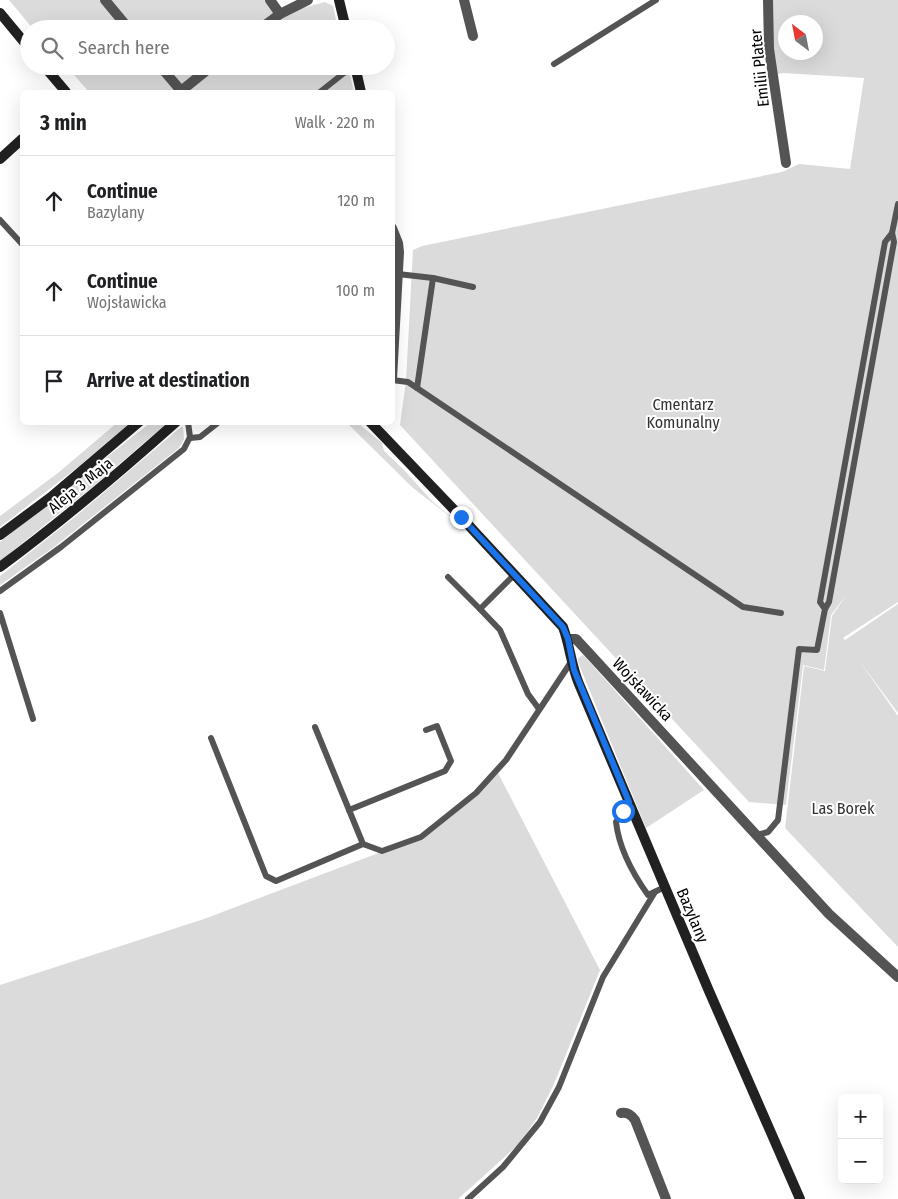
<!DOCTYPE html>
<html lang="en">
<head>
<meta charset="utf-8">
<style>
	body { margin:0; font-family:"Fira Sans Condensed",sans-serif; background:#f2f2f2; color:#202124 }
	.controls { position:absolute; right:15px; bottom:15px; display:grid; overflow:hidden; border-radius:8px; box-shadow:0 5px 20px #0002 }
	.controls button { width:45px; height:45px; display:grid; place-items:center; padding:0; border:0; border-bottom:1px solid #e0e0e0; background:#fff; color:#202124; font:25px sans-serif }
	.compass { position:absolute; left:778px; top:15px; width:45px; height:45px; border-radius:50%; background:#fff; box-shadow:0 5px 20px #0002; rotate:328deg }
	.stop { position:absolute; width:15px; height:15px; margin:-11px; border:4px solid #1a73e8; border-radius:50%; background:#fff }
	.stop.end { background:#1a73e8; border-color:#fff; box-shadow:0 1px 5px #0008 }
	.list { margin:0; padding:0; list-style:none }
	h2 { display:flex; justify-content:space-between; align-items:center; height:65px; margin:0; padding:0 20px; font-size:21px }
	h2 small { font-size:16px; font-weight:400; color:#757577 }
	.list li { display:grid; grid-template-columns:32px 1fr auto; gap:15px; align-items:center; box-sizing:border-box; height:90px; padding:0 20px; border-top:1px solid #e0e0e0 }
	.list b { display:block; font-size:19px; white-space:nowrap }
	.list p { margin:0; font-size:16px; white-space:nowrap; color:#757577 }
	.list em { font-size:16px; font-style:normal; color:#757577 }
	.icon { flex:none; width:28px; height:28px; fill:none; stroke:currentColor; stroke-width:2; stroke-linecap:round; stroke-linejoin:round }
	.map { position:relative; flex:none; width:898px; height:1199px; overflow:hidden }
	.search { position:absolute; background:#fff; box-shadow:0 5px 20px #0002; left:20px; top:20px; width:375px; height:55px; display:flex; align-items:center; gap:12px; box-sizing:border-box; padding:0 18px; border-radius:28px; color:#757577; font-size:19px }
	.panel { position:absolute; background:#fff; box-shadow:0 5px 20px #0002; left:20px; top:90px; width:375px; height:335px; border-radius:8px }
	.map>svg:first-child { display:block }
</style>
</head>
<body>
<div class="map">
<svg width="898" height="1199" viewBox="0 0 898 1199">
	<rect width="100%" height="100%" fill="#fff"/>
	<g fill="#dbdbdb" fill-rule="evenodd">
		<path d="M9 0H270L280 14 325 2 333 6 338 29H33Z"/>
		<path d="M768 0H898V602L843 638 845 640 898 604V713L858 659 898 716V947L785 828 804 666 825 671 832 616 847 594 831 615 824 670 803 665 786 805 749 802 400 425 406 381 413 250 422 246 782 172 799 164 850 169 864 78 783 73 772 75ZM786 22H816V52H786Z"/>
		<path d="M66 66H348L354 92H89Z"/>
		<path d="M118 422 130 423 78 467 0 527V516L58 473Z"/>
		<path d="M150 423H167L96 484 0 561V542Z"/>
		<path d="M347 423H358L382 443 384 451 403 469 433 502 465 528 413 488Z"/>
		<path d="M181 427H183L184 439 179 448 54 547 0 585V576L76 516Z"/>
		<path d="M582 655 585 657 704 790 646 828 578 662V659Z"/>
		<path d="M498 773 600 970 554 1084 537 1118 518 1145 458 1199H0V985L204 919 421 837Z"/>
	</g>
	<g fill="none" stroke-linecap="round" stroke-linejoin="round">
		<g stroke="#545454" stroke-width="6">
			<path d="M554 64 656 0"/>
			<path d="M320 92 344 73 355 67"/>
			<path d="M0 220 22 244"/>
			<path d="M398 274 433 278 417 388"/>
			<path d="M433 278 473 287"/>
			<path d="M392 380 408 382 743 607 781 613"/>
			<path d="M190 438 200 437 219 422"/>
			<path d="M448 577 480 609 515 574"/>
			<path d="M0 591 61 547 184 449 190 437 188 422"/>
			<path d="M480 609 500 630 528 694 539 709"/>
			<path d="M825 609 820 602 885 242 892 233"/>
			<path d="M0 613 33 719"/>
			<path d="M315 727 363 844 382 851 421 837 476 793 506 760 571 662"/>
			<path d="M211 738 266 876 276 881 363 844"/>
			<path d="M629 802 616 822C619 848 633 874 648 895L665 887"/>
			<path d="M349 810 445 771 451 761 437 726 426 730"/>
			<path d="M757 835 768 832 778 820 799 649 817 650 825 609 829 602 894 242 892 233 898 204"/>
			<path d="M468 1199 503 1167 540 1122 559 1087 603 977 655 892"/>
		</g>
		<g stroke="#545454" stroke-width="10">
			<path d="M105 0 129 29"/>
			<path d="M270 0 280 14"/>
			<path d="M464 0 473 36"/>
			<path d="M768 0 769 49 786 163"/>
			<path d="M260 29 280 14 308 0"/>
			<path d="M160 66 182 92"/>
			<path d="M181 91 212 66"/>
			<path d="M392 228 398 243 399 252 392 379"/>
			<path d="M568 639H576L829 914 898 977"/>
			<path d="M621 1113C628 1112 631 1115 635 1120L666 1199"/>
		</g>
		<g stroke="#212121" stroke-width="10">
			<path d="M339 0 346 29"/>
			<path d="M0 13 29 48"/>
			<path d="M44 66 66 92"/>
			<path d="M355 66 361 92"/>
			<path d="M0 159 22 139"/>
			<path d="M370 422 461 517 563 627C570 646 571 665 579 684L709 991 800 1199"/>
			<path d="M0 535 51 497 139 422"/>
			<path d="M0 567C61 522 119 473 176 422"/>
		</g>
	</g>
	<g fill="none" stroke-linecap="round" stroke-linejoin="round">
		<path stroke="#1a73e8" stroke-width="6" d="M461 517 563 627 568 639 574 670 629 802 623 811"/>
	</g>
	<g text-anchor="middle" stroke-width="4" stroke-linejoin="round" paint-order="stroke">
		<g font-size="16" fill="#000" stroke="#fff">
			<text transform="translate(759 68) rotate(-96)" y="6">Emilii Plater</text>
			<text transform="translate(80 485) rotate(-39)" y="6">Aleja 3 Maja</text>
			<text transform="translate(643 689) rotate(47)" y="6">Wojsławicka</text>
			<text transform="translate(693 915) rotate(67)" y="6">Bazylany</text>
		</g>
		<g font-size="16" fill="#323232" stroke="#fff">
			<text x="683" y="410">Cmentarz<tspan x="683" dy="18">Komunalny</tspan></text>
			<text x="843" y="814">Las Borek</text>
		</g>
	</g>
</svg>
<div class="controls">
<button>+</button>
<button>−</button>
</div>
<svg class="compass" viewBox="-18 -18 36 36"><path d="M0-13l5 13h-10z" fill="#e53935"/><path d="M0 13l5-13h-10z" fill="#757577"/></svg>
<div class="stop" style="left:623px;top:811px"></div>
<div class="stop end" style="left:461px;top:517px"></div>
<div class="search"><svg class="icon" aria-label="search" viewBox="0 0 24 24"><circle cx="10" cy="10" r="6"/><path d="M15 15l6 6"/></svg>Search here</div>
<section class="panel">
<h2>3 min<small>Walk · 220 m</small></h2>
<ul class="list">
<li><svg class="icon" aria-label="ahead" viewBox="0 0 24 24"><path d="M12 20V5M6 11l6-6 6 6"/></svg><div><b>Continue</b><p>Bazylany</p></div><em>120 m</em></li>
<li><svg class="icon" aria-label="ahead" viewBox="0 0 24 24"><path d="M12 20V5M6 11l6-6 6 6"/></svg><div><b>Continue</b><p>Wojsławicka</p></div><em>100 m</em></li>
<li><svg class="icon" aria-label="arrive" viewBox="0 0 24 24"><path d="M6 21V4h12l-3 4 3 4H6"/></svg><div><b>Arrive at destination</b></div></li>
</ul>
</section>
</div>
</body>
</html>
